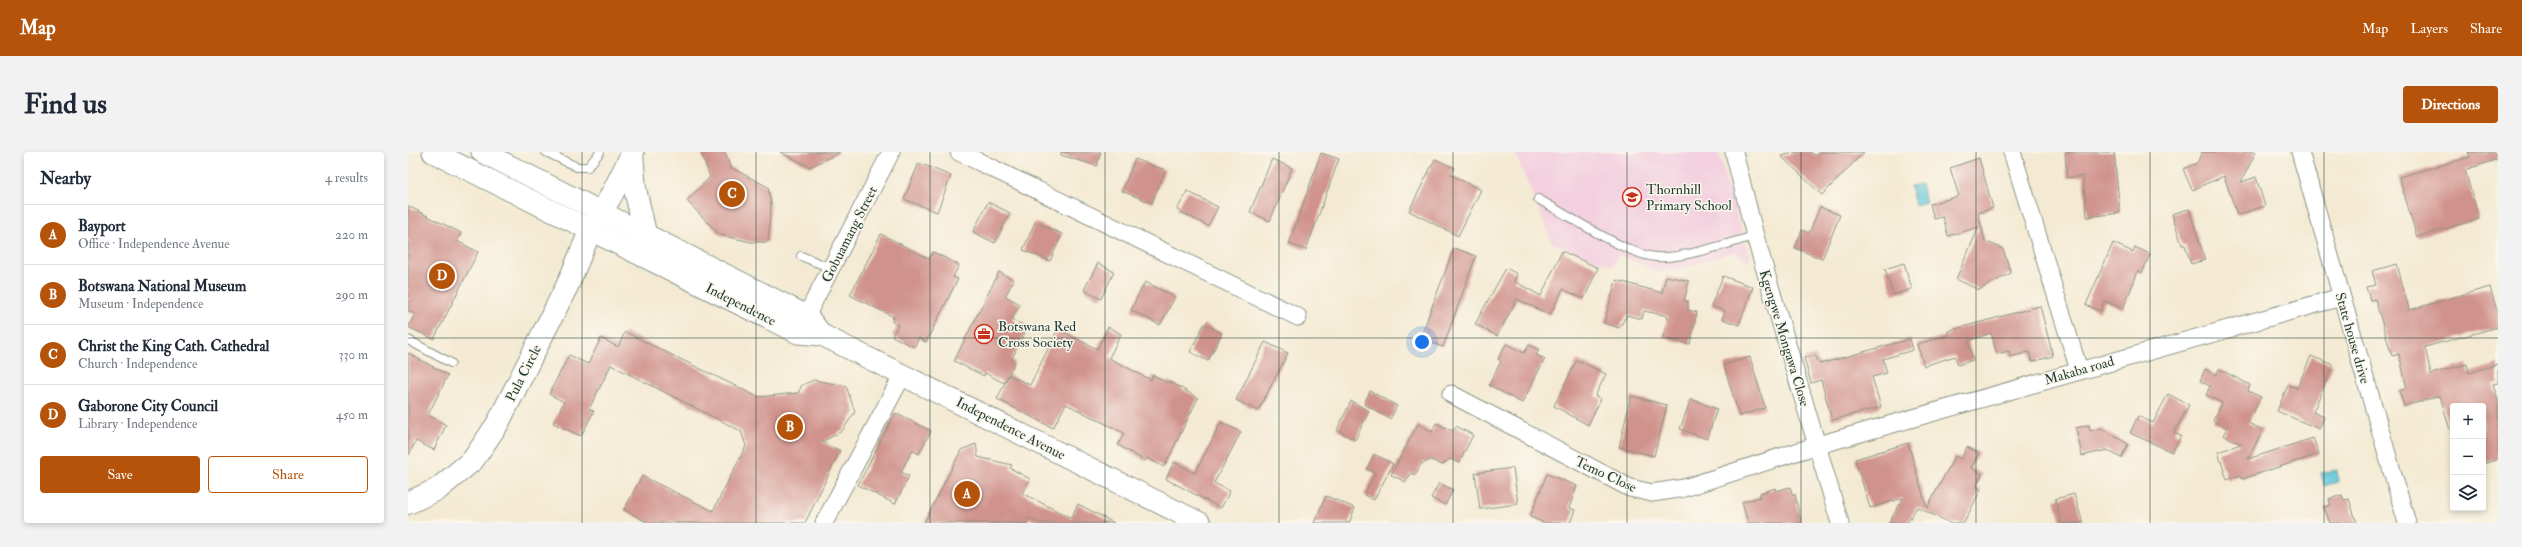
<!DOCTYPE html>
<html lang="en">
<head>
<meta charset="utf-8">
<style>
	body { margin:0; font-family:"IM FELL Double Pica",serif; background:#f2f2f3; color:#1f2937 }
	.controls { position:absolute; right:12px; bottom:12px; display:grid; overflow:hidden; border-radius:4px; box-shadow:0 2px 6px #0003 }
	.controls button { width:36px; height:36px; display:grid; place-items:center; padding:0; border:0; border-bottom:1px solid #e0e1e3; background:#fff; color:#1f2937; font:20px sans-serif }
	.you { position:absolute; left:1014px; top:190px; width:14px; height:14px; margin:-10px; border:3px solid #fff; border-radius:50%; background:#1a73e8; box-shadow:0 0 0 6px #1a73e833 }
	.badge { display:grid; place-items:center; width:26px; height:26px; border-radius:50%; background:#b45309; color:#fff; font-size:13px; font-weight:700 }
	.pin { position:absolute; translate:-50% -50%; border:2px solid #fff; box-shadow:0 1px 4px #0006 }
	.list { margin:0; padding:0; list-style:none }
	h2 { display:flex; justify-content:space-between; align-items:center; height:52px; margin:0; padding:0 16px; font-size:17px }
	h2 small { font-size:13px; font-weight:400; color:#747a83 }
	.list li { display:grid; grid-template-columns:26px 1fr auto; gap:12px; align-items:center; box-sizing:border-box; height:60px; padding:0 16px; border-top:1px solid #e0e1e3 }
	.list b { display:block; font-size:15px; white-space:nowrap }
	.list p { margin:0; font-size:13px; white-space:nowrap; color:#747a83 }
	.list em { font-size:13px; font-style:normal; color:#747a83 }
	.actions { display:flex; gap:8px; padding:12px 16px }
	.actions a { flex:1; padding:9px 0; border:1px solid #b45309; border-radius:4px; text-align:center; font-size:14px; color:#b45309 }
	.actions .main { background:#b45309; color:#fff }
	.icon { flex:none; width:22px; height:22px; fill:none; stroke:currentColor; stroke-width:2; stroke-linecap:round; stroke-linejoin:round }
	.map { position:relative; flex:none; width:2090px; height:371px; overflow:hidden; border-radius:4px }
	header { display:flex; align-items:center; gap:24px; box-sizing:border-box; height:56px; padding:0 20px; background:#b45309; color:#fff }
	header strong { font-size:19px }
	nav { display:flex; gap:22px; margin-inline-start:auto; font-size:14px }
	.intro { display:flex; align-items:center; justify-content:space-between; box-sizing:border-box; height:96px; padding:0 24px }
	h1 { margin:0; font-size:28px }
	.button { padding:10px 18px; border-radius:4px; background:#b45309; color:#fff; font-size:14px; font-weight:700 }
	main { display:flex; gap:24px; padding:0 24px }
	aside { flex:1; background:#fff; border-radius:4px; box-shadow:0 2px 6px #0003 }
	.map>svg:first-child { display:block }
</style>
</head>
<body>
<header>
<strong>Map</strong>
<nav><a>Map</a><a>Layers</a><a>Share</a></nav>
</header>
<div class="intro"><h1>Find us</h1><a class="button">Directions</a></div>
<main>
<aside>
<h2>Nearby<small>4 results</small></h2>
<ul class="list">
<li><span class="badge">A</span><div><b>Bayport</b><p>Office · Independence Avenue</p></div><em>220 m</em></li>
<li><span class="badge">B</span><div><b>Botswana National Museum</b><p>Museum · Independence</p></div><em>290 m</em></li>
<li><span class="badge">C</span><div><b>Christ the King Cath. Cathedral</b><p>Church · Independence</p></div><em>330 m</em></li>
<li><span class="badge">D</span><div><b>Gaborone City Council</b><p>Library · Independence</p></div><em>450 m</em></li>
</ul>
<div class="actions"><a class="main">Save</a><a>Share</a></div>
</aside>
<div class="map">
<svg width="2090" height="371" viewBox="0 0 2090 371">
	<rect width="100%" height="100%" fill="#fbf7ec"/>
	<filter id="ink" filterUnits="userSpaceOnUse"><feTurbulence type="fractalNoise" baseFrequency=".025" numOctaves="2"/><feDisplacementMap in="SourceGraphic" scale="8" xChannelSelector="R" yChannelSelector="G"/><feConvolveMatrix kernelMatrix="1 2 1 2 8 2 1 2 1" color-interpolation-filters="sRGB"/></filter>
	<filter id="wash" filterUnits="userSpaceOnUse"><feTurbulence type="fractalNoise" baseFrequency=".012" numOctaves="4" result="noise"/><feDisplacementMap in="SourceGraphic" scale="16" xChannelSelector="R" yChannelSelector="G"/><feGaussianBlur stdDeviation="0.9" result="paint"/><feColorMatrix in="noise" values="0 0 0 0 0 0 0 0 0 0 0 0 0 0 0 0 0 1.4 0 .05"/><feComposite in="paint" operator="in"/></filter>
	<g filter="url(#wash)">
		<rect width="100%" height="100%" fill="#f4ead3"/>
		<path fill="#f3cfdf" d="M1107 0H1310L1343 111 1327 100 1254 122 1211 103 1204 114 1144 91Z"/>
		<g fill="#5bc6d6" stroke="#3d8285">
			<path d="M1513 32 1518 50 1507 53 1502 34Z"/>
			<path d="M1929 318 1930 330 1916 334 1913 321Z"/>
		</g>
		<g id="blocks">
			<g fill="#d0938c">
				<path d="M293 0H317L322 15 360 35 363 53 360 90H343L312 83 279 49 302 25Z"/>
				<path d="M372 0H432L402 15Z"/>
				<path d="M653 0H693L689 14 653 3Z"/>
				<path d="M1390 0H1402L1408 4 1412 0H1456L1414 43 1373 4Z"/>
				<path d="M1657 0H1706L1712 61 1679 65 1675 24 1659 26Z"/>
				<path d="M1794 0H1848L1833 30 1848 25 1857 54 1829 63 1816 24 1784 38 1775 17 1789 11Z"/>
				<path d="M2060 0H2090V7L2057 18 2071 67 2009 85 1991 25 2062 5Z"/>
				<path d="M913 1 931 7 898 98 881 92Z"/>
				<path d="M1571 6 1585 56 1570 61 1577 89 1595 97 1603 121 1571 138 1548 127 1571 75 1540 84 1535 65 1526 67 1522 52 1551 44 1542 16Z"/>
				<path d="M727 7 757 18 744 51 714 39Z"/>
				<path d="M864 7 884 16 862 69 842 60Z"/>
				<path d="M1027 7 1047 16 1043 23 1073 38 1050 84 1001 59Z"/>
				<path d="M511 11 543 24 529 60 496 47Z"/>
				<path d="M779 39 810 55 800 74 769 58Z"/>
				<path d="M580 50 602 61 587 91 565 80Z"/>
				<path d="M0 54 53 81 49 89 70 100 26 187 0 175 7 162 0 159Z"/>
				<path d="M1412 55 1432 63 1414 107 1387 96 1394 78 1401 81Z"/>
				<path d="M1781 57 1797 108 1783 112 1777 93H1774L1764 62Z"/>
				<path d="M627 70 654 82 642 109 615 98Z"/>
				<path d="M473 82 521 107 525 100 551 113 545 125 550 127 518 190 511 186 506 195 484 184 490 173 484 170 486 165 442 143Z"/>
				<path d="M1705 91 1725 100 1727 95 1742 102 1734 121 1730 119 1715 157 1697 149 1692 159 1678 153Z"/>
				<path d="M1046 96 1068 104 1035 195 1012 187Z"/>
				<path d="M1154 99 1190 116 1176 147 1155 137 1142 163 1109 147 1089 184 1067 172 1098 116 1109 122 1106 129 1133 144Z"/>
				<path d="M690 111 706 120 693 147 676 138Z"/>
				<path d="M1496 111 1504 137 1485 143 1477 117Z"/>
				<path d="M1989 112 2001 158 2082 135 2090 163V175L2017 195 2023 222 2059 212 2061 221 2090 212V231L2085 232 2090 247V307L2075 312V254H2045V277L2042 278 2032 244 1996 254 1991 239 1999 236 1991 202 1984 204 1967 147 1962 148 1958 135 1968 133 1964 119Z"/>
				<path d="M591 120 606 128 597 144 612 152 604 168 620 175 603 208 607 210 596 231 577 221 576 224 546 209Z"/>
				<path d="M1258 124 1281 129 1276 149H1280V158L1289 160 1282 192 1255 186 1260 164 1236 159 1234 167 1219 163 1211 176 1196 171 1208 128 1254 141Z"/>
				<path d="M1315 124 1345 135 1331 173 1314 167 1317 159 1303 154Z"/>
				<path d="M737 130 767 145 752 173 723 158Z"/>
				<path d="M1632 154 1645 204 1624 210 1621 200 1602 205 1601 199 1589 202 1583 181 1560 189 1565 208 1550 213 1547 204 1516 214 1509 192 1541 183 1540 179Z"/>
				<path d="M796 172 814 181 800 209 782 200Z"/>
				<path d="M700 175 713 182 701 206 743 228 745 223 760 231 761 229 790 246 756 315 739 306 737 309 710 293 716 281 658 252 645 276 589 247 601 223 622 233 650 177 689 197Z"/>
				<path d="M217 180 350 245 390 241 394 233 406 228 438 234 447 260 434 279 414 290 432 299 397 371H241L216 358 234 324 305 359 338 294 333 279 203 213 181 257 186 259 173 284 145 271 156 250 141 242 161 203 180 212 193 186 210 195Z"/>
				<path d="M1502 187 1505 198 1475 207 1479 221 1464 225 1473 255 1424 268 1413 228 1403 231 1396 206 1407 203 1412 212Z"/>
				<path d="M857 190 880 201 850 259 828 248Z"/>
				<path d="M1098 192 1116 201 1121 193 1131 198 1128 203 1137 207 1114 251 1081 233 1093 209 1090 207Z"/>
				<path d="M0 201 40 223 20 263 38 273 26 298 8 289 0 304Z"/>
				<path d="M1903 204 1925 213 1905 260 1916 265 1911 277 1869 259 1880 233 1889 236Z"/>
				<path d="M1342 205 1357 256 1331 264 1316 213Z"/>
				<path d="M1169 208 1198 222 1187 244 1193 247 1180 273 1146 254Z"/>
				<path d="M1797 217 1808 223 1811 217 1842 233 1840 239 1853 245 1840 271 1855 278 1840 307 1905 286 1911 302 1834 327 1832 323 1819 328 1810 300 1833 292 1815 283 1819 276 1805 269 1814 251 1798 243 1802 234 1792 229Z"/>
				<path d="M962 239 989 254 982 267 956 252Z"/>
				<path d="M1760 242 1781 253 1766 281 1773 284 1764 300 1722 281 1730 264 1745 271Z"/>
				<path d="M1223 244 1259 253 1246 304 1211 295Z"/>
				<path d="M1283 247 1309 257 1299 287 1272 277Z"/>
				<path d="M943 249 961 259 947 288 929 278Z"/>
				<path d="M487 261 523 279 511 302 504 298 493 320 501 324 487 352 450 333Z"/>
				<path d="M813 270 833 280 806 331 822 339 813 356 758 327 766 310 787 321Z"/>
				<path d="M1028 271 1045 279 1048 274 1065 283 1051 311 1042 307 1034 313 1023 308 1013 312 1007 323 1003 321 998 330 983 323 1010 272 1024 280Z"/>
				<path d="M1681 273 1682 279 1693 276 1720 292 1713 306 1699 298 1674 304 1668 276Z"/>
				<path d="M1500 291 1519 356 1547 304 1553 307 1559 295 1571 301 1563 316 1574 322 1568 335 1573 337 1556 371H1542L1509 355 1499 371H1481L1495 346 1462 356 1447 307Z"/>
				<path d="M568 292 570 305 604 313 602 316 622 327 614 341 663 366 670 352 706 371H631L621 366 619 371H516L553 298Z"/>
				<path d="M966 302 985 312 966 348 956 343 967 321 959 317Z"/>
				<path d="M1105 316 1110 352 1072 357 1067 321Z"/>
				<path d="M1139 322 1169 334 1161 356 1167 358 1162 371H1137L1122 365Z"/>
				<path d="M1031 331 1045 338 1037 353 1023 346Z"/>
				<path d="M1382 335 1385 344 1387 342 1393 371H1340L1334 350 1352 345V341L1367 336 1368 339Z"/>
				<path d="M1666 342 1675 371H1653L1647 347Z"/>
				<path d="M1934 343 1936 348 1941 347 1949 371H1922L1916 355 1923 353 1921 347Z"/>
				<path d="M918 344 947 356 941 371H906Z"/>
			</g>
		</g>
	</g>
	<g filter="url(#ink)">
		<use href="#blocks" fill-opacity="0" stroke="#8a9484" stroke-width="1"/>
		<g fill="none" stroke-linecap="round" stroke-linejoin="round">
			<g stroke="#8a9484" stroke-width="10">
				<g id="service">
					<path d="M138 0 169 15H180L192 0"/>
					<path d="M1130 47C1158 62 1219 103 1248 105 1275 107 1320 91 1347 84"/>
					<path d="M393 104 423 116"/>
					<path d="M0 188 43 211"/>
				</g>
			</g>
			<g stroke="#8a9484" stroke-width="19">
				<g id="minor">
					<path d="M551 0 890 165"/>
					<path d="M1326 0 1347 84 1432 371"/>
					<path d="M1604 0 1671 218"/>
					<path d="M1892 0 1999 371"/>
					<path d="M393 174 483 0"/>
					<path d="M1043 242 1222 336 1244 341 1276 336 1410 293 1933 145"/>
					<path d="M416 371 495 222"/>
				</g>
			</g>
			<g stroke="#8a9484" stroke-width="23">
				<g id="tertiary">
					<path d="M25 0 390 181 414 183 792 371"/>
					<path d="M74 0 399 164 414 183"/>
				</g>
			</g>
			<g stroke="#8a9484" stroke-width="24">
				<g id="secondary">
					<path d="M224 2 227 37 237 81"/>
					<path d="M0 351 30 337 65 308 90 271 160 132 183 77 203 44 225 0"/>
				</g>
			</g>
			<use href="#service" stroke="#fff" stroke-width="8"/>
			<use href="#minor" stroke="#fff" stroke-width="17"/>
			<use href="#tertiary" stroke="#fff" stroke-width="21"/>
			<use href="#secondary" stroke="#fff" stroke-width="22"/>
		</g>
	</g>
	<path fill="none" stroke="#1f3d34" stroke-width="1" stroke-opacity="0.55" d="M174 0V371M348 0V371M522 0V371M697 0V371M871 0V371M1045 0V371M1219 0V371M1393 0V371M1568 0V371M1742 0V371M1916 0V371M0 186H2090"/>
	<defs>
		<g id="school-ring" transform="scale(1)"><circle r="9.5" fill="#fbf7ec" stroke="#c8321e" stroke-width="1.5"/><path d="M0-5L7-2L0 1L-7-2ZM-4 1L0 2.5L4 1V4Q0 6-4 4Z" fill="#c8321e"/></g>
		<g id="office-ring" transform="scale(1)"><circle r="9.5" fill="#fbf7ec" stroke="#c8321e" stroke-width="1.5"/><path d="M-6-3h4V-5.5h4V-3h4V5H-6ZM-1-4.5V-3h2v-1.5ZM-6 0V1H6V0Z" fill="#c8321e"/></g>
	</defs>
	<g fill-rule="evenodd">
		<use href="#school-ring" x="1224" y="45"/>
		<use href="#office-ring" x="576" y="182"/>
	</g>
	<g text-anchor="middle" stroke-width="3" stroke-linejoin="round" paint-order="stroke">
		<g font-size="14" fill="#1f3d34" stroke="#fbf7ec" text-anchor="start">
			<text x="1238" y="42">Thornhill<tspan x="1238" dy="16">Primary School</tspan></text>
			<text x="590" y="179">Botswana Red<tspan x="590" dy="16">Cross Society</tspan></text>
		</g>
		<g font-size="14" fill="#1f3d34" stroke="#fbf7ec">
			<text transform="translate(441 82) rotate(-63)" y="5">Gobuamang Street</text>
			<text transform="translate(333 152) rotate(27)" y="5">Independence</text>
			<text transform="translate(1377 186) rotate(73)" y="5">Kgengwe Mongawa Close</text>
			<text transform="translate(1945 186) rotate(74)" y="5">State house drive</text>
			<text transform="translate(1671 218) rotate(-16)" y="5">Makaba road</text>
			<text transform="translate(115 221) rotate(-63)" y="5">Pula Circle</text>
			<text transform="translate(603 276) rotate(27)" y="5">Independence Avenue</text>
			<text transform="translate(1198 322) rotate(25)" y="5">Temo Close</text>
		</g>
	</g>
</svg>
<div class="controls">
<button>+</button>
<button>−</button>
<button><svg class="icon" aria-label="layers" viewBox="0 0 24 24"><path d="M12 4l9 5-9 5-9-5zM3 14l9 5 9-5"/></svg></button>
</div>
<div class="you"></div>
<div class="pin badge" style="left:559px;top:342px">A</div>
<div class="pin badge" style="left:382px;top:275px">B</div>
<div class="pin badge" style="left:324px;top:42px">C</div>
<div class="pin badge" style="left:34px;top:124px">D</div>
</div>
</main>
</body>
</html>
